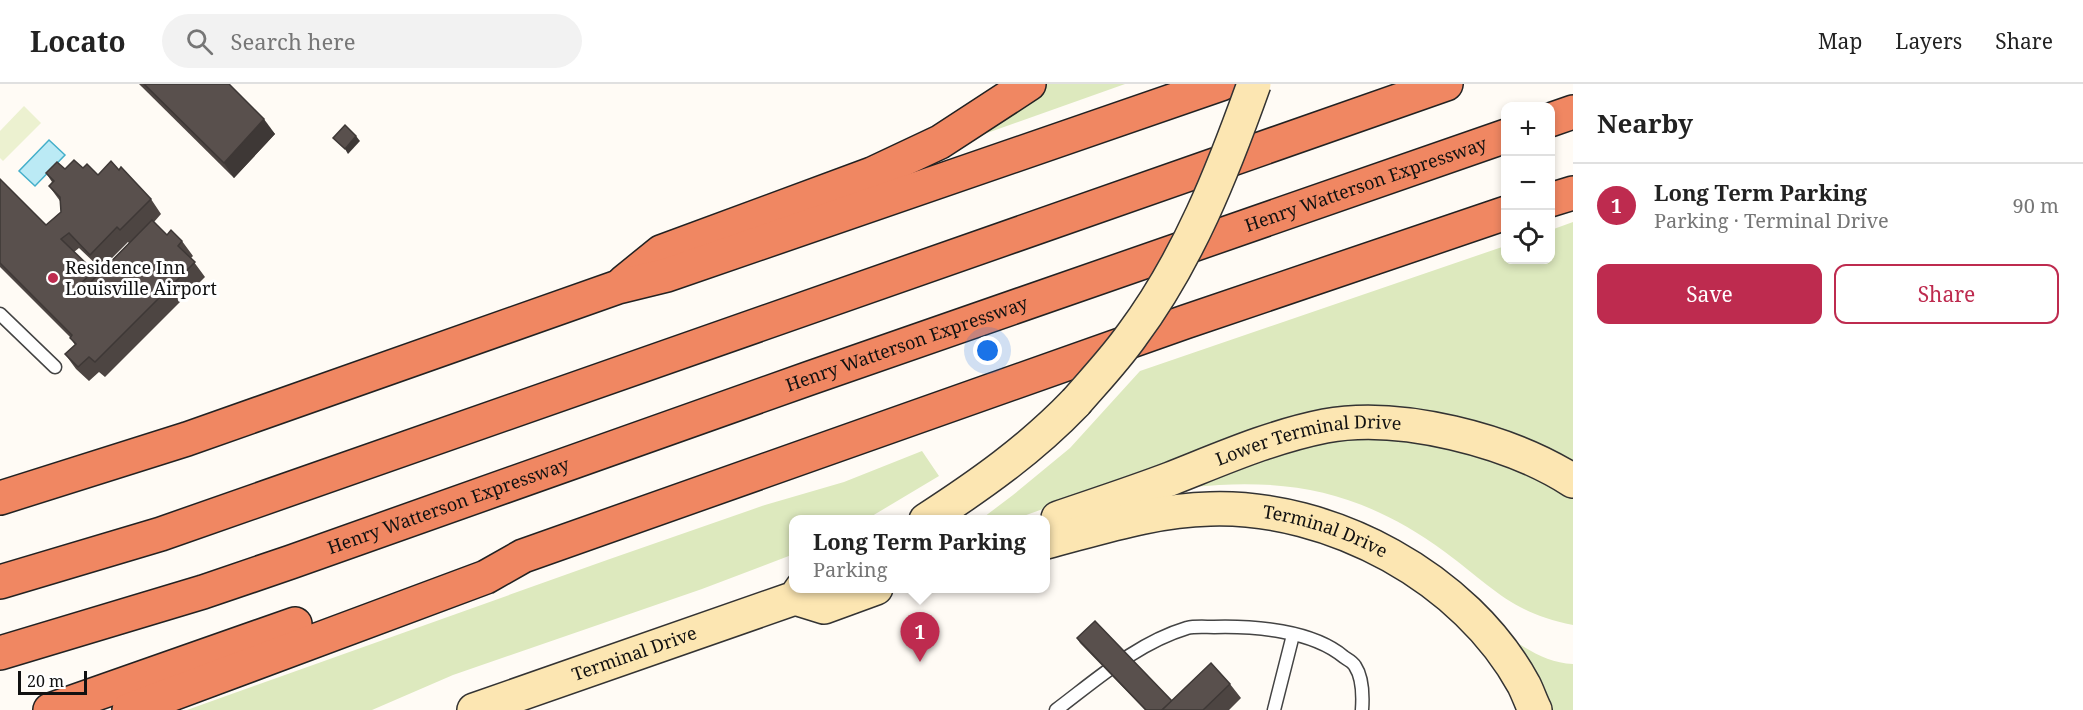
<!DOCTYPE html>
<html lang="en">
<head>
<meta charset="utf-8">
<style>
	body { margin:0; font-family:"Noto Serif",serif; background:#f2f2f2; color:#222 }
	.controls { position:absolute; right:18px; top:18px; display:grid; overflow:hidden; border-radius:12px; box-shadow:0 3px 9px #0003 }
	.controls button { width:54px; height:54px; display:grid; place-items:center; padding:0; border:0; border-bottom:2px solid #e0e0e0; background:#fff; color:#222; font:30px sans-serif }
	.scale { position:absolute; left:18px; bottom:15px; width:69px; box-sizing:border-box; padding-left:6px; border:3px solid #111; border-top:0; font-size:16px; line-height:21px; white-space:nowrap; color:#111; -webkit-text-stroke:4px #fff; paint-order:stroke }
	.you { position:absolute; left:988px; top:267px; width:21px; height:21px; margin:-15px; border:4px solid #fff; border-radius:50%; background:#1a73e8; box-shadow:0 0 0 9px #1a73e833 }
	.badge { display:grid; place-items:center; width:39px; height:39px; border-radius:50%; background:#be2b4f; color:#fff; font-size:20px; font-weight:700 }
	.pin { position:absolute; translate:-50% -50px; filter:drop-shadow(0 2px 3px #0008) }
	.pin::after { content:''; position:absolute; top:32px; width:21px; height:18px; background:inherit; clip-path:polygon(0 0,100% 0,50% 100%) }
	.popup { position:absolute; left:789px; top:431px; width:261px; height:78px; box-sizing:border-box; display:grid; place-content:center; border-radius:12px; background:#fff; filter:drop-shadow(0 2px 4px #0005); font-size:20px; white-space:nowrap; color:#767676 }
	.popup b { font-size:22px; color:#222 }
	.popup::after { content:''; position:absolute; left:50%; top:100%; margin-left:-12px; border:12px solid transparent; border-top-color:#fff }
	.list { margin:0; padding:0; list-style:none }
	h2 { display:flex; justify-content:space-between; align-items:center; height:78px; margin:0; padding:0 24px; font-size:26px }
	h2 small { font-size:20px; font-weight:400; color:#767676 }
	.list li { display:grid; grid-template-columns:39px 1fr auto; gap:18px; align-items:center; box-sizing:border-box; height:84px; padding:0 24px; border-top:2px solid #e0e0e0 }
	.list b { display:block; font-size:22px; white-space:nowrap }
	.list p { margin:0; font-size:20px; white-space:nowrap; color:#767676 }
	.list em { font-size:20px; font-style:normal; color:#767676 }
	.actions { display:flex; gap:12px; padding:18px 24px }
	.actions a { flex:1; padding:14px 0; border:2px solid #be2b4f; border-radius:12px; text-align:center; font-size:21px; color:#be2b4f }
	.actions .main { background:#be2b4f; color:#fff }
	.icon { flex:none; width:33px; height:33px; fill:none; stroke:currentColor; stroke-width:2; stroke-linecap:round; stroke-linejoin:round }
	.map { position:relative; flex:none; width:1573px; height:626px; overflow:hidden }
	header { display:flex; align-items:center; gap:36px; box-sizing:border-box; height:84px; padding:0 30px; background:#fff; border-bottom:2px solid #e0e0e0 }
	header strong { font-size:28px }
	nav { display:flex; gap:33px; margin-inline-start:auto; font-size:21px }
	.search { width:420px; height:54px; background:#f2f2f2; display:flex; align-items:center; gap:15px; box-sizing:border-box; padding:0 21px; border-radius:33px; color:#767676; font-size:22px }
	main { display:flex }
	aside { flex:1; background:#fff }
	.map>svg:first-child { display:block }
</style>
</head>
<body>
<header>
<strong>Locato</strong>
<div class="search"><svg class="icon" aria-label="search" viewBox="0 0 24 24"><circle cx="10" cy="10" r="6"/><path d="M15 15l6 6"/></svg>Search here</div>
<nav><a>Map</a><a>Layers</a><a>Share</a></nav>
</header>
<main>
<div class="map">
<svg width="1573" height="626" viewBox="0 0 1573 626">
	<rect width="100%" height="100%" fill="#fffbf5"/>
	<g fill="#dde9be">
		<path d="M1047 0H1125L973 54Z"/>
		<path d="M1573 138V384L1458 338 1185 374 1015 435 980 436 1013 411 1070 364 1140 287 1505 162 1506 176H1550L1551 146Z"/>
		<path d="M1363 354 1427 358 1512 382 1552 402 1573 415V541C1512 529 1492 503 1445 468 1363 408 1291 393 1192 403L1304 361Z"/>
		<path d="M922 367 939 392 867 435 794 436V470L702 505 453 591 372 626H187L607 476 765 421 844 398Z"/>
		<path d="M1507 552C1528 566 1548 579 1573 580V626H1552L1544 609Z"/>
	</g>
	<path fill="#ecf1d0" d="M24 22 41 39 3 77 0 74V47Z"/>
	<path fill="#bbeaf5" stroke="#44afca" stroke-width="1.5" d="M49 56 65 71 35 102 19 87Z"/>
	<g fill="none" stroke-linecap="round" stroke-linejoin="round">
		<g stroke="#444" stroke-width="15">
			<g id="service">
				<path d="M0 230 55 283"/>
				<path d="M1056 626C1096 596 1137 559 1187 544 1195 542 1205 543 1214 543 1254 542 1312 546 1344 573 1347 575 1353 578 1355 582 1363 594 1363 612 1362 626"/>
				<path d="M1274 626 1293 551"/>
			</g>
		</g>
		<g stroke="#333" stroke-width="36">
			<g id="secondary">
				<path id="s1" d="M1058 434C1096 421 1133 409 1170 395 1221 375 1270 353 1325 342 1399 328 1509 356 1573 397"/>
				<path d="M926 436C980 401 1031 365 1076 318"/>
				<path id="s2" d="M1046 458C1100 444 1154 426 1210 425 1331 421 1466 494 1524 601 1528 609 1531 618 1535 626"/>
				<path d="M795 514 824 523 876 504"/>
				<path id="s3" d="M474 626 795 514 802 504"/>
			</g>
		</g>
		<g stroke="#222" stroke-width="36">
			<g id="motorway">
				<path d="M1550 36 1573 28"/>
				<path d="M1550 116 1573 109"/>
				<path d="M624 198 661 168 872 90 940 58 1029 0"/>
				<path d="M0 414 187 355 618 203 667 191 1221 0"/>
				<path d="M0 498 161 450 1446 0"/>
				<path id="s4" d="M0 569 203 508 291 478 810 294 1506 52"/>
				<path d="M50 626 295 540"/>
				<path d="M129 626 486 493 523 472 1185 238 1506 129"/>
			</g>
		</g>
		<use href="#service" stroke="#fff" stroke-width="12"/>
		<use href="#secondary" stroke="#fce6b2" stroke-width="33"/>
		<use href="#motorway" stroke="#f08762" stroke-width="33"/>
		<g stroke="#333" stroke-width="36" stroke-linecap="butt">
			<path id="secondary-bridge" d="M1076 318C1095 296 1115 275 1132 251 1188 176 1223 87 1254 0"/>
		</g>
		<use href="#secondary-bridge" stroke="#fce6b2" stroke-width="33"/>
	</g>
	<g fill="#4d4542" fill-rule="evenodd">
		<path d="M139 0H229L275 50 234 94Z"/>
		<path d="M83 84 151 115 161 130 154 138 167 151 182 157 193 172 191 174 205 193 105 293 99 288 89 297 76 285 65 270 75 261 70 253 0 183V95L46 141 61 128 60 117 49 102 52 98 46 89 65 85ZM128 158 129 159 97 191 94 187 74 168 79 164 101 185Z"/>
		<path d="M1077 554 1172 617 1230 600 1241 614 1229 626H1145L1080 559Z"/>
	</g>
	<g fill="#3e3836">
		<path d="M264 35 275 50 234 94 224 79Z"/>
		<path d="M356 52 360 57 348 70 345 65Z"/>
	</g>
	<g fill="#59504d" stroke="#3e3836" stroke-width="1.5">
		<path d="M144 0H229L264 35 224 79Z"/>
		<path d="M345 41 356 52 345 65 333 54Z"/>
		<path d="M74 76 83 84 87 80 98 91 111 77 119 86 121 83 151 115 120 146 117 143 90 171 69 149 61 155 94 187 80 200 84 205 152 136 167 151 171 146 182 157 178 162 195 178 95 278 89 273 78 283 65 270 76 260 70 254 72 251 0 179V95L46 141 61 128 60 113 49 102 54 97 46 89 57 78 65 85Z"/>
		<path d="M1095 537 1172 617 1162 626H1146L1077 554Z"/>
		<path d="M1211 579 1230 600 1203 626H1162Z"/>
	</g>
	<circle fill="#be2b4f" stroke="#fff" stroke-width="2" cx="53" cy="194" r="6"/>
	<g text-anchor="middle" stroke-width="6" stroke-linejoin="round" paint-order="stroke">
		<g font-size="18" fill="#111" stroke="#fff">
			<text dy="6" stroke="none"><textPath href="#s4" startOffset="1444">Henry Watterson Expressway</textPath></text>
			<text dy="6" stroke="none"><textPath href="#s4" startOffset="958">Henry Watterson Expressway</textPath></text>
			<text dy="6" stroke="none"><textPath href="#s1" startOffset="264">Lower Terminal Drive</textPath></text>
			<text dy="6" stroke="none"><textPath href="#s4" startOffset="472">Henry Watterson Expressway</textPath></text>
			<text dy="6" stroke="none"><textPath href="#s2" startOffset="286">Terminal Drive</textPath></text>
			<text dy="6" stroke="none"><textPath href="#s3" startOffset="170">Terminal Drive</textPath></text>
		</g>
		<g font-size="18" fill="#111" stroke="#fff" text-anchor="start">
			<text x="65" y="190">Residence Inn<tspan x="65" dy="21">Louisville Airport</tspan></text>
		</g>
	</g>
</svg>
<div class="controls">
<button>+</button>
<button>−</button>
<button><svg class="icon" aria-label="locate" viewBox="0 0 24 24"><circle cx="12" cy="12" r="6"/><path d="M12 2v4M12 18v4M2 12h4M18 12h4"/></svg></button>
</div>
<div class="scale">20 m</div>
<div class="you"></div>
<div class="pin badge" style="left:920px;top:578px">1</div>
<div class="popup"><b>Long Term Parking</b>Parking</div>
</div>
<aside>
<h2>Nearby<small></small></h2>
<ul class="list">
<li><span class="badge">1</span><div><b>Long Term Parking</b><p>Parking · Terminal Drive</p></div><em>90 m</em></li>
</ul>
<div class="actions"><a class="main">Save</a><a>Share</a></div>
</aside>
</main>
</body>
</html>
